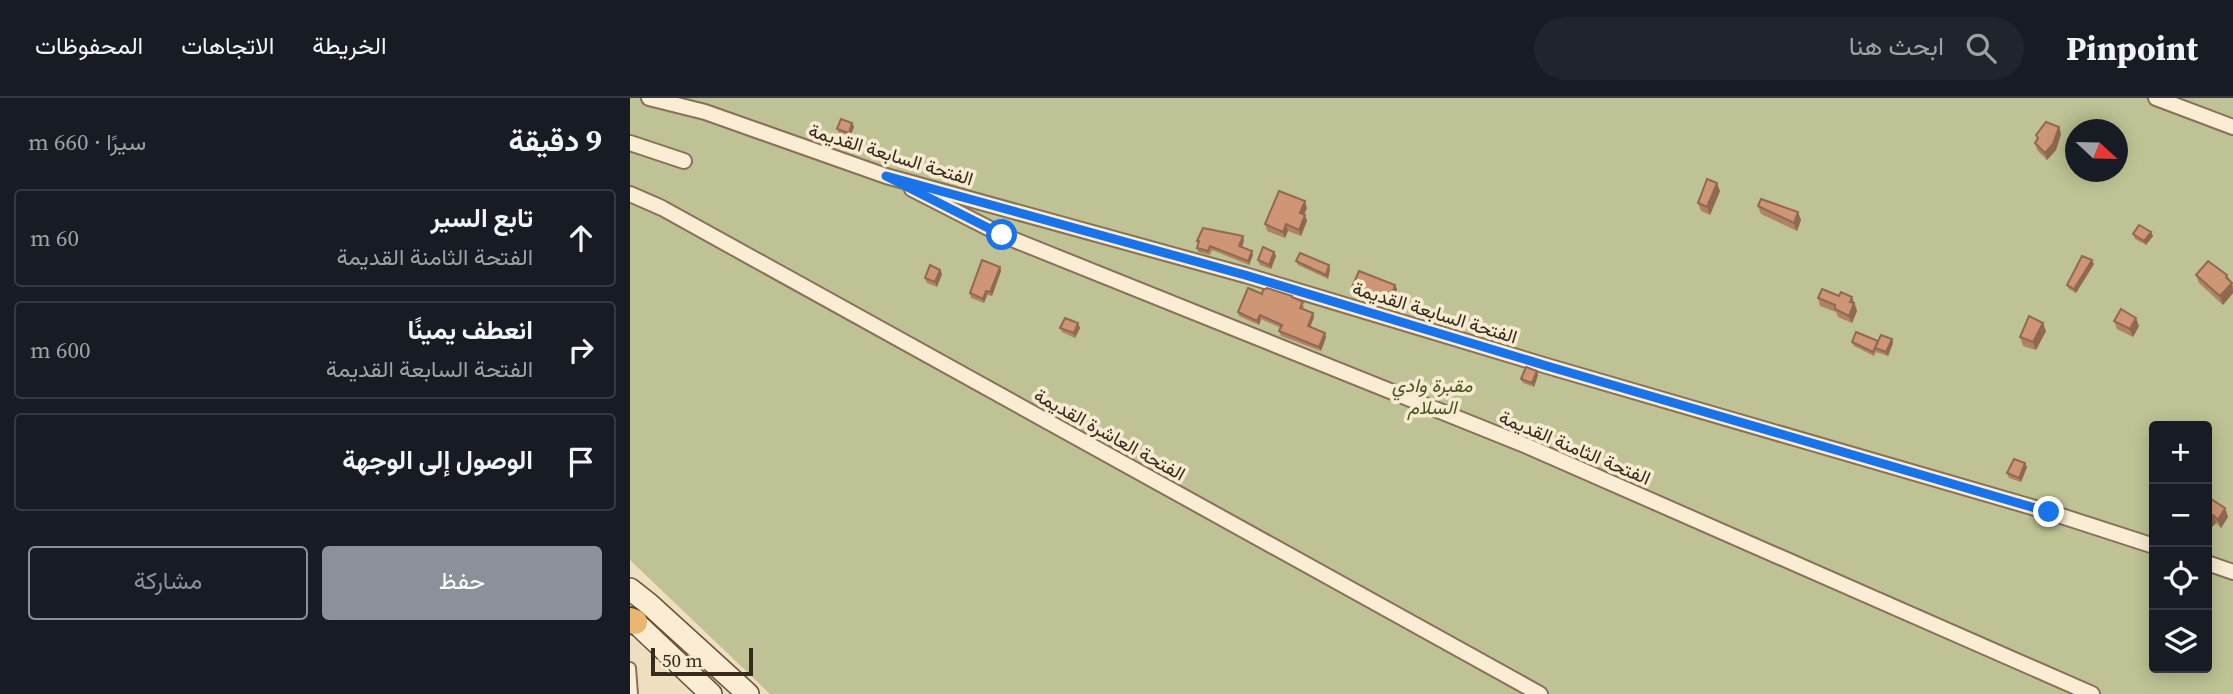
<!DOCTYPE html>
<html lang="ar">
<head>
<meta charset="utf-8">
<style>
	body { margin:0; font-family:"Source Serif 4",Vazirmatn,serif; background:#20242c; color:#f1f3f6; direction:rtl }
	.controls { position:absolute; right:21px; bottom:21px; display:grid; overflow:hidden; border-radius:7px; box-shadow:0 4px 18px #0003 }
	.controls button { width:63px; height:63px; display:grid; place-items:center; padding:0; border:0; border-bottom:2px solid #363941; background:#171b24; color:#f1f3f6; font:35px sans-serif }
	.compass { position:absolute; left:1435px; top:21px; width:63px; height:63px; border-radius:50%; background:#171b24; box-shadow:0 4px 18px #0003; rotate:112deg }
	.scale { position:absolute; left:21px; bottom:18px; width:102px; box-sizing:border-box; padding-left:7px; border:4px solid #38291d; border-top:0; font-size:19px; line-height:24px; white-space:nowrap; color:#38291d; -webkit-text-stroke:5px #f6ead0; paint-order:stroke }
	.stop { position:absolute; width:21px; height:21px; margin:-16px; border:5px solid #1a73e8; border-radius:50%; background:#fff }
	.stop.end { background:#1a73e8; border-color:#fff; box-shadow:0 2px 7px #0008 }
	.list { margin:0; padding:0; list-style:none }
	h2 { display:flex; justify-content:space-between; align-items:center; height:91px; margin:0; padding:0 28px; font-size:30px }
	h2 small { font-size:23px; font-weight:400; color:#9ea1a6 }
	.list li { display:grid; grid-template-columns:46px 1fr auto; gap:21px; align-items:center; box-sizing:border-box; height:98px; margin:0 14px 14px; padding:0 14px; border:2px solid #363941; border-radius:7px }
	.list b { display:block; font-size:26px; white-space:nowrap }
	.list p { margin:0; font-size:23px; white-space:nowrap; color:#9ea1a6 }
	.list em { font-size:23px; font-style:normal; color:#9ea1a6 }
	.actions { display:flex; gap:14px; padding:21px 28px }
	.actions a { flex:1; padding:16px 0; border:2px solid #8c9099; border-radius:7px; text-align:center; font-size:24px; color:#8c9099 }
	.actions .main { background:#8c9099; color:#fff }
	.icon { flex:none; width:38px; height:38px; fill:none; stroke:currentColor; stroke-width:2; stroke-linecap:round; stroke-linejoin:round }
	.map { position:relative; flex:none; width:1603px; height:596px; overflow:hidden; direction:ltr }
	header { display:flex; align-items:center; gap:42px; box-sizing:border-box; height:98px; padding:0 35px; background:#171b24; border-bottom:2px solid #363941 }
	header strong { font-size:33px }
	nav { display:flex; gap:38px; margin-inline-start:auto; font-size:24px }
	.search { width:490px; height:63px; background:#20242c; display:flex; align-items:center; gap:18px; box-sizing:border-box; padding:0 24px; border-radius:38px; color:#9ea1a6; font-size:26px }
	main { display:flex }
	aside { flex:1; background:#171b24 }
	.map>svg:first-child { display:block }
</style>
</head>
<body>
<header>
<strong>Pinpoint</strong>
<div class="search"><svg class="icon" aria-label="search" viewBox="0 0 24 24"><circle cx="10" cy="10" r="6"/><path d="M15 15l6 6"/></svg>ابحث هنا</div>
<nav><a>الخريطة</a><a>الاتجاهات</a><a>المحفوظات</a></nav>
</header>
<main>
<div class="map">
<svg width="1603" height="596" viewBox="0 0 1603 596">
	<rect width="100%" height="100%" fill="#efdfc0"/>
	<path fill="#bec294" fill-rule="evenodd" d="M0 0H1603V596H140L0 462ZM1446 32H1488V74H1446ZM1524 328H1577V570H1524Z"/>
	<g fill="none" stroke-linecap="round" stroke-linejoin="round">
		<g stroke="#897058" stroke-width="14">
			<path id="pedestrian" d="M0 570 2 596"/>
		</g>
		<g stroke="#897058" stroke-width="18">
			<g id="minor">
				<path d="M19 0 75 14 256 78 615 177 917 268 1419 414 1524 448"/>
				<path d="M1526 0 1603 29"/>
				<path d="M0 45 54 63"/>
				<path d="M282 91 372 137 897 348 1462 596"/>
				<path d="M0 96 32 110 910 596"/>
				<path d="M1577 465 1603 474"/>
			</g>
		</g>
		<g stroke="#6a513b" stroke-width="24">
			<g id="secondary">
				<path d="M0 491 19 506 118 596"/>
				<path d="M5 524 81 596"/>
			</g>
		</g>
		<g stroke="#563e2c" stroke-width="28">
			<path id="trunk" d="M0 522 5 524"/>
		</g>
		<use href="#pedestrian" stroke="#faedd4" stroke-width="10"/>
		<use href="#minor" stroke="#faedd4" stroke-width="14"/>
		<use href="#secondary" stroke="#faedd4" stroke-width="21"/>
		<use href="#trunk" stroke="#eab672" stroke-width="24"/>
	</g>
	<g fill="#b18165">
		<path d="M222 25 224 29 220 39 209 35 207 31Z"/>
		<path d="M1429 29 1431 36 1426 52 1417 62 1407 52 1405 45 1408 41 1406 37Z"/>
		<path d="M1090 93 1080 117 1071 113 1068 105Z"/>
		<path d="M1128 108 1171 122 1167 133 1131 116Z"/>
		<path d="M677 110 674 116 677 123 671 138 658 133 655 140 637 133 635 126Z"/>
		<path d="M1521 134 1523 138 1516 147 1505 141 1503 136Z"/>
		<path d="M614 142 612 149 623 157 619 167 582 152 580 157 568 154 567 150 568 146 567 143Z"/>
		<path d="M644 154 646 158 641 171 630 167 628 162Z"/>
		<path d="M666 163 700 171 698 181 668 167Z"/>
		<path d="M1464 166 1446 195 1439 191 1437 187Z"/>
		<path d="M370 169 371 173 362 198 357 197 354 205 341 200 340 195Z"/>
		<path d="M310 172 312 176 307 189 297 185 295 180Z"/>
		<path d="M1566 177H1597L1603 188V195L1593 207 1569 185Z"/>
		<path d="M722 189 767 191 760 210 745 205 743 201 723 193Z"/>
		<path d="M632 196 663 200 674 208 673 211 683 215 684 219 680 229 696 239 691 253 651 238 649 233 651 230 631 221 629 227 609 218 608 214Z"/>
		<path d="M1188 200 1225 206 1227 213 1222 225 1208 219 1206 214 1190 208Z"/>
		<path d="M1484 223 1509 228 1503 239 1487 231Z"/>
		<path d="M448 225 450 230 445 240 432 234 430 230Z"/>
		<path d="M1416 233 1406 252 1393 248 1390 239Z"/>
		<path d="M1262 241 1263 245 1258 258 1246 254 1244 258 1224 248 1222 244 1248 243Z"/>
		<path d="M908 277 904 289 893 285 891 281Z"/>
		<path d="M1395 365 1397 369 1391 384 1379 380 1377 375Z"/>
		<path d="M1577 400 1595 410 1598 419 1591 430 1586 425 1582 429 1577 426Z"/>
	</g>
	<g fill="#906952">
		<path d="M222 25 224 29 220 39 219 35Z"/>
		<path d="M1429 29 1431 36 1426 52 1417 62 1415 55Z"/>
		<path d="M1087 85 1090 93 1080 117 1077 109Z"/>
		<path d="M675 103 677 110 672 121 670 115Z"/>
		<path d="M1168 114 1171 122 1167 133 1164 125Z"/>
		<path d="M675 117 677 123 671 138 669 132Z"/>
		<path d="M656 126 658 133 655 140 653 134Z"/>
		<path d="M1521 134 1523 138 1516 147 1514 143Z"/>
		<path d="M613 138 614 142 611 152 609 148Z"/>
		<path d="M622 153 623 157 619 167 618 163Z"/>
		<path d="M644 154 646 158 641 171 639 167Z"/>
		<path d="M1462 162 1464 166 1446 195 1444 191Z"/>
		<path d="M699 167 700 171 698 181 696 177Z"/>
		<path d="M370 169 371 173 362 198 360 194Z"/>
		<path d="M310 172 312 176 307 189 305 184Z"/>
		<path d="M1602 185 1603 195 1593 207 1590 198Z"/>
		<path d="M765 187 767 191 760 210 758 206Z"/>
		<path d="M356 193 357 197 354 205 353 201Z"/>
		<path d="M1222 199 1227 213 1222 225 1219 218 1220 204Z"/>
		<path d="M683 215 684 219 679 232 678 228Z"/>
		<path d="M630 217 631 221 629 227 627 223Z"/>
		<path d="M1506 220 1509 228 1503 239 1500 231Z"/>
		<path d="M448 225 450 230 445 240 444 235Z"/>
		<path d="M1413 225 1416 233 1406 252 1403 244Z"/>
		<path d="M695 235 696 239 691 253 689 249Z"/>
		<path d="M1262 241 1263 245 1258 258 1256 254Z"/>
		<path d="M907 273 908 277 904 289 902 285Z"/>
		<path d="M1395 365 1397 369 1391 384 1389 380Z"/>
		<path d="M1595 410 1598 419 1591 430 1588 422Z"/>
		<path d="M1583 417 1586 425 1582 429 1579 421Z"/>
	</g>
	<g fill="#ce9675" stroke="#906952" stroke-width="2">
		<path d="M211 21 222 25 219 35 207 31Z"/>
		<path d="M1416 24 1429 29 1423 46 1415 55 1405 45 1408 40 1406 37Z"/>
		<path d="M1077 81 1087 85 1077 109 1068 105Z"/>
		<path d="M649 93 675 103 670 115 675 117 669 132 656 126 653 134 635 126Z"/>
		<path d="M1131 101 1168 114 1164 125 1128 108Z"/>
		<path d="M1509 127 1521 134 1514 143 1503 136Z"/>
		<path d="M573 130 613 138 609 148 622 153 618 163 580 148 578 153 567 150 569 143H567Z"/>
		<path d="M633 149 644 154 639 167 628 162Z"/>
		<path d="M670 155 699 167 696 177 666 163Z"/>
		<path d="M1452 158 1462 162 1444 191 1437 187Z"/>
		<path d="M352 162 370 169 360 194 356 193 353 201 340 195Z"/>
		<path d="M1578 163 1597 177 1596 179 1602 185 1590 198 1566 177Z"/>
		<path d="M300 167 310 172 305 184 295 180Z"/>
		<path d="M729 173 765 187 758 206 743 200 744 198 722 189Z"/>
		<path d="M618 190 632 196 633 192 637 190 662 198V199L673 204 670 210 683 215 678 228 695 235 689 249 649 233 652 227 630 217 627 223 608 214Z"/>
		<path d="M1192 191 1209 198 1211 194 1222 199 1220 204 1224 205 1219 218 1205 211V207L1188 200Z"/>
		<path d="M1491 211 1506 220 1500 231 1484 223Z"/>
		<path d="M1399 218 1413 225 1403 244 1390 239Z"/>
		<path d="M435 220 448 225 444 235 430 230Z"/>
		<path d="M1226 234 1248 243 1243 254 1222 244Z"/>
		<path d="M1251 237 1262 241 1256 254 1245 250Z"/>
		<path d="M896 269 907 273 902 285 891 281Z"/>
		<path d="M1384 361 1395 365 1389 380 1377 375Z"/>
		<path d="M1578 399 1595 410 1588 422 1583 417 1579 421 1577 419Z"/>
	</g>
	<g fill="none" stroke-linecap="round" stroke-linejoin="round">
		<path stroke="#1a73e8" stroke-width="9" d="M372 137 256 78 615 177 917 268 1419 414"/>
	</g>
	<g text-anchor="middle" stroke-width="7" stroke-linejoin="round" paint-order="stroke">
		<g font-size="19" fill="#38291d" stroke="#f6ead0">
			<text transform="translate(261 56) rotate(17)" y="7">الفتحة السابعة القديمة</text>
			<text transform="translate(805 214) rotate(17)" y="7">الفتحة السابعة القديمة</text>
			<text transform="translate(480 336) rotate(29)" y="7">الفتحة العاشرة القديمة</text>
			<text transform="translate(945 349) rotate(23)" y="7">الفتحة الثامنة القديمة</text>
		</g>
		<g font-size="19" font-style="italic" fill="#4b5522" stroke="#f6ead0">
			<text x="802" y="294">مقبرة وادي<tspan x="802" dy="22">السلام</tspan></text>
		</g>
	</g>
</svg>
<div class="controls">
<button>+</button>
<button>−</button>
<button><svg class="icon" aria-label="locate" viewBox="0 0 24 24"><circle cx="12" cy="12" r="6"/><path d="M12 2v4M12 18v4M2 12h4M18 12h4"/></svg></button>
<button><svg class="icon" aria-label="layers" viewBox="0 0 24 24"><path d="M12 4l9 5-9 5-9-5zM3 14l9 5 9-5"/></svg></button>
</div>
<svg class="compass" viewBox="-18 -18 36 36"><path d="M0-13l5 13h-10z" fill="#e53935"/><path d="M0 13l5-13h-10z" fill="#9ea1a6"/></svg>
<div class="scale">50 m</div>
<div class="stop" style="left:372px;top:137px"></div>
<div class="stop end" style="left:1419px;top:414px"></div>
</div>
<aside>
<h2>9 دقيقة<small>سيرًا · 660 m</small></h2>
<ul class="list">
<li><svg class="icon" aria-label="ahead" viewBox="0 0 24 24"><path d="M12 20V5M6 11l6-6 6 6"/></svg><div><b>تابع السير</b><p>الفتحة الثامنة القديمة</p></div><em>60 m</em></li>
<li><svg class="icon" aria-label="right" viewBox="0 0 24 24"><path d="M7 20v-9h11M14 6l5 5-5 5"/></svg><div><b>انعطف يمينًا</b><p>الفتحة السابعة القديمة</p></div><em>600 m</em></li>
<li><svg class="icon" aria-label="arrive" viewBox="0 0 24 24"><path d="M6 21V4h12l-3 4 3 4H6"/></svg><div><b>الوصول إلى الوجهة</b></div></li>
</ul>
<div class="actions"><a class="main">حفظ</a><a>مشاركة</a></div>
</aside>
</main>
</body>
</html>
